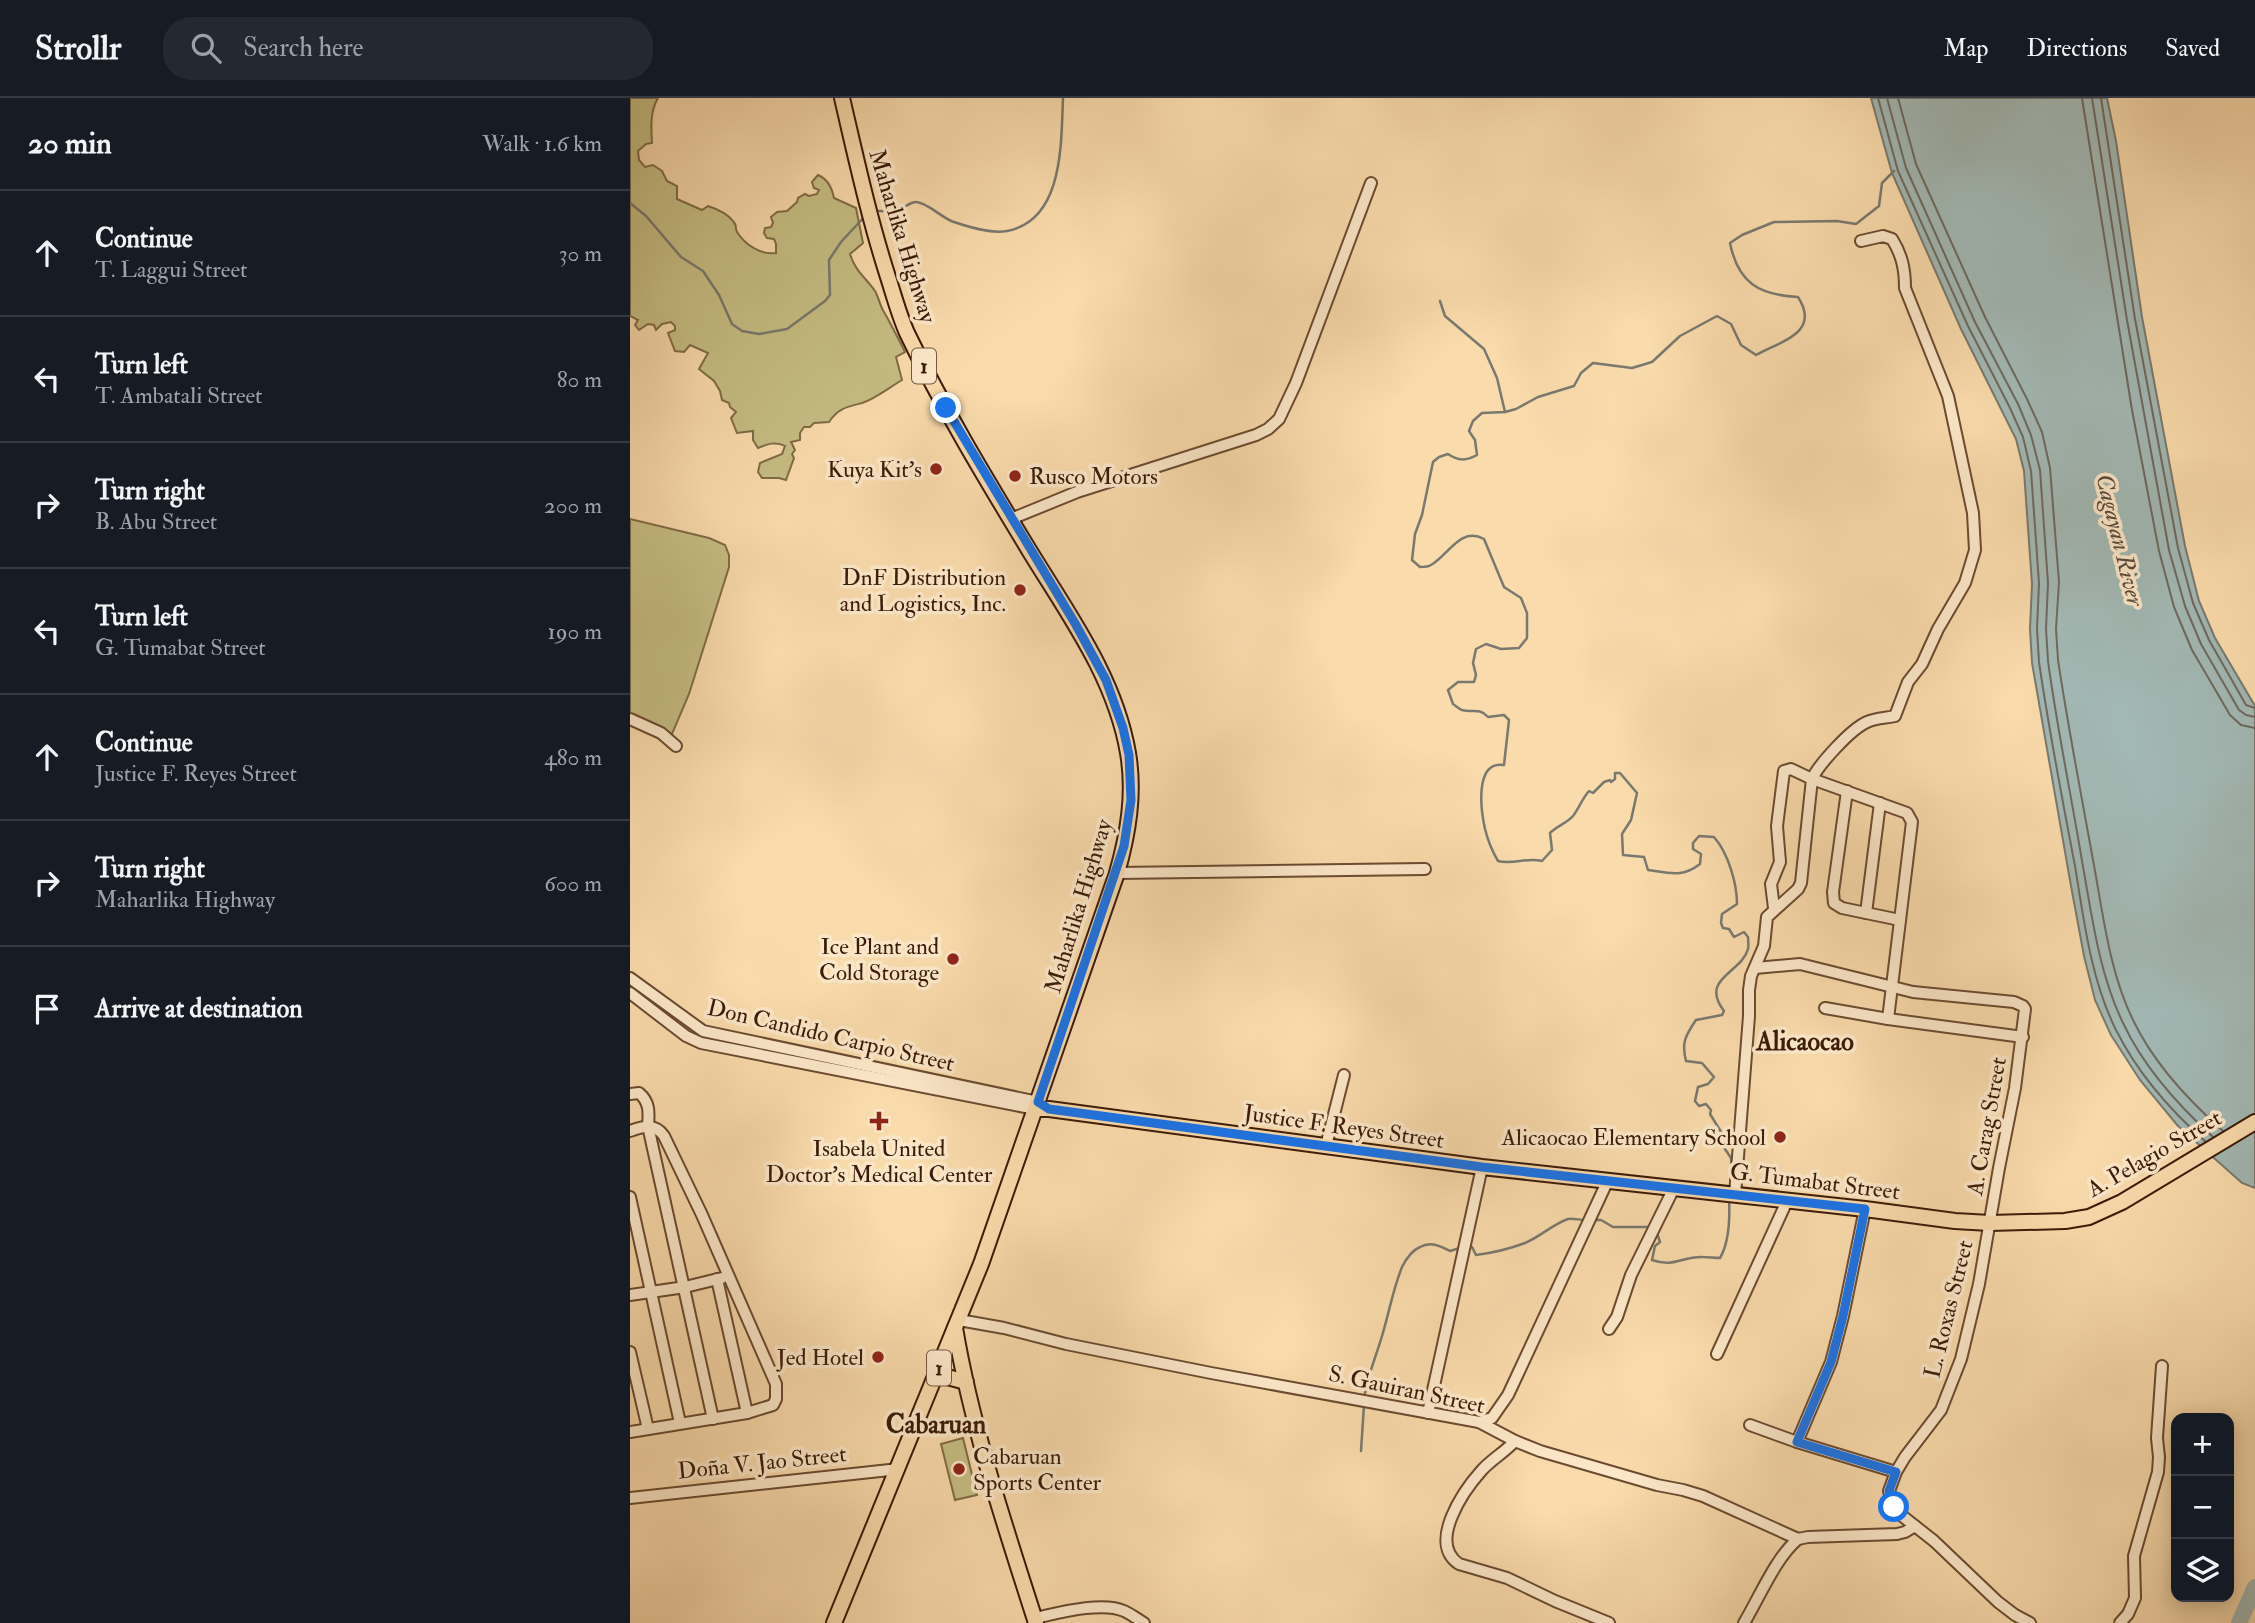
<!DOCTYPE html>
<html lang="en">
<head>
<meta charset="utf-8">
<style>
	body { margin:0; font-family:"IM FELL Double Pica",serif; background:#242831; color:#f1f3f6 }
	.controls { position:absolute; right:21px; bottom:21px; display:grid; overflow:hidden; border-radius:14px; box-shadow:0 4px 18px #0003 }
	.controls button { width:63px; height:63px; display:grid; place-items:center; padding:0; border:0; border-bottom:2px solid #363941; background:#171b24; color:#f1f3f6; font:35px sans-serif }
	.stop { position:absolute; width:21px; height:21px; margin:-16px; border:5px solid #1a73e8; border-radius:50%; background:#fff }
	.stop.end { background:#1a73e8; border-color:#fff; box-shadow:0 2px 7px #0008 }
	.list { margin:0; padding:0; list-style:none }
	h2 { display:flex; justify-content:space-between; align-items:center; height:91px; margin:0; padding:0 28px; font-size:30px }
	h2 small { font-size:23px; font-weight:400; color:#9ea1a6 }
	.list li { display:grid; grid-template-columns:46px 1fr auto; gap:21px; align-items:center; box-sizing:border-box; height:126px; padding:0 28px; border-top:2px solid #363941 }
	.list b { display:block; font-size:26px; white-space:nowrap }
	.list p { margin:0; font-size:23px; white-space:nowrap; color:#9ea1a6 }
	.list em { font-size:23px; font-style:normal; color:#9ea1a6 }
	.icon { flex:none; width:38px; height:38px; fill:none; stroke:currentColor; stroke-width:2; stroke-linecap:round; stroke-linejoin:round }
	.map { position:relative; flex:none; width:1625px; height:1525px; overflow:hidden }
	header { display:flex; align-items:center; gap:42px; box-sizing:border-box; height:98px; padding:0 35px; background:#171b24; border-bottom:2px solid #363941 }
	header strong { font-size:33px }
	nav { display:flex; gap:38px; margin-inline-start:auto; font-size:24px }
	.search { width:490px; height:63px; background:#242831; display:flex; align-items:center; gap:18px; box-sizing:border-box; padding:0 24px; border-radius:28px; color:#9ea1a6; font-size:26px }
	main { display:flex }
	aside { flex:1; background:#171b24 }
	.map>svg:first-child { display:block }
</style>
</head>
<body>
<header>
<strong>Strollr</strong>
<div class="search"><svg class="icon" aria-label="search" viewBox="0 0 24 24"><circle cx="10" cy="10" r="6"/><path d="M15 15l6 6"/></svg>Search here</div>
<nav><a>Map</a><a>Directions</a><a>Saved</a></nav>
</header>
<main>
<aside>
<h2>20 min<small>Walk · 1.6 km</small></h2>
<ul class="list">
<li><svg class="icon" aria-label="ahead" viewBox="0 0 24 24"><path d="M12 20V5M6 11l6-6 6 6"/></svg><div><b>Continue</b><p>T. Laggui Street</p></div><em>30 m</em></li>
<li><svg class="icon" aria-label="left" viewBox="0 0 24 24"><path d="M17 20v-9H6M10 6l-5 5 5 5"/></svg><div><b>Turn left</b><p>T. Ambatali Street</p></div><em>80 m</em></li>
<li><svg class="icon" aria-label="right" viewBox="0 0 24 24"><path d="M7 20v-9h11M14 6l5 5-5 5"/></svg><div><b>Turn right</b><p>B. Abu Street</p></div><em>200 m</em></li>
<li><svg class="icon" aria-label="left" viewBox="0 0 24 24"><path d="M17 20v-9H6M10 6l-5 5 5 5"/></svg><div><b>Turn left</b><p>G. Tumabat Street</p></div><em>190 m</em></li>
<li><svg class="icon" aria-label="ahead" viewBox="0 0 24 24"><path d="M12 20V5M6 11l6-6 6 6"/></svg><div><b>Continue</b><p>Justice F. Reyes Street</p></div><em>480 m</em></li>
<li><svg class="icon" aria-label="right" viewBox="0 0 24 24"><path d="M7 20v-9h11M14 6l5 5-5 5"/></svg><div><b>Turn right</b><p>Maharlika Highway</p></div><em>600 m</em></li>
<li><svg class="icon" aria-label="arrive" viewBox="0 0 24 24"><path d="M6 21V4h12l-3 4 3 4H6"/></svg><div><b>Arrive at destination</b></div></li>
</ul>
</aside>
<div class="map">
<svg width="1625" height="1525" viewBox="0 0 1625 1525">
	<rect width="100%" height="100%" fill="#fadbac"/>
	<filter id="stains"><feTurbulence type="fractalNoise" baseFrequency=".00286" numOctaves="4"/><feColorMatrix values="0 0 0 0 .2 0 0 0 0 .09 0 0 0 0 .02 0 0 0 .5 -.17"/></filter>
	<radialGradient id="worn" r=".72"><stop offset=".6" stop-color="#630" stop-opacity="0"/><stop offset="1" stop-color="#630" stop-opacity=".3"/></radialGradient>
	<g fill="#c6be84" stroke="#806c46" stroke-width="2">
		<path d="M0 0H28C20 13 21 30 22 45L16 46 8 53 9 62 15 69 23 67 32 73 37 83 47 88V101L72 112 78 108C87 111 97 115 103 123 108 129 104 127 107 134 115 147 131 157 146 155V146L144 141 137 140 134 135 135 130 141 129 143 125 141 119 147 114 157 113 167 104 168 100 175 96 179 98 187 96 189 92 184 90 182 84 188 77C198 81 202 90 204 100L226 110 233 145 220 156C225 173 236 180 245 193 249 200 250 208 254 214 261 226 268 240 275 254L266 259 272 282C260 289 245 301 232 305 217 309 208 310 199 324L184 325 180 329H174L170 335V342L161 344 165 352 162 356 164 360 156 382 149 380H132L128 374 130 365 152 356 155 348C146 343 137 346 128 350L123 342V333L107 335 101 320 106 314 100 309 99 305 92 302 90 293 84 283 69 271 78 255 60 247 54 254 45 253 38 235 45 232V228L41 224 32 226 26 232 24 227 18 226 9 232 5 227 8 222 0 218Z"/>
		<path d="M0 421 79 440 95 447 99 457V469L59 596 42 636 0 617Z"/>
		<path d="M333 1340 347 1397 325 1402 311 1346Z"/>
	</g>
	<path fill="#a2b8b4" stroke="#79796f" stroke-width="2" d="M1241 0H1477L1486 43 1512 219 1555 448 1569 503 1585 540 1625 608V1090L1612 1085 1548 1028 1510 982 1481 937 1465 902 1454 858 1441 788 1402 565 1400 531 1402 486 1394 373 1386 341 1331 231 1262 75Z"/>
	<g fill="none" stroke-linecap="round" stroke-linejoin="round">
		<g stroke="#6e695e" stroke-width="2">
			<path d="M1248 0 1268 73 1338 228 1380 310 1393 339 1401 373 1409 485 1407 531 1409 564C1419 633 1432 700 1445 768 1454 823 1461 882 1486 932 1507 974 1541 1013 1576 1044"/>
			<path d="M1257 0 1276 70 1345 224 1388 306 1401 337 1410 372 1418 485 1416 531 1418 563C1427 630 1441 696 1452 763 1462 818 1469 877 1494 927 1514 969 1549 1008 1583 1039"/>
			<path d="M1268 0 1286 66 1355 219 1397 301 1412 334 1420 370 1429 484 1426 531 1428 562C1438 629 1451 695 1463 762 1473 815 1479 873 1503 922 1523 964 1558 1002 1593 1033"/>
			<path d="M1452 0 1502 312 1529 453 1544 509 1562 552 1600 617 1611 627 1625 630"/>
			<path d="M1462 0 1497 222 1539 452 1555 508 1571 546 1609 612 1616 617 1625 619"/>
			<path d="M1471 0 1505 221 1548 450 1563 505 1579 542 1616 607 1625 610"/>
		</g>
		<g stroke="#79796f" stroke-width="2.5">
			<path d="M0 105 16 118 51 159 73 173 89 197 102 226 112 233 129 236 157 231 195 203 200 197 199 162 211 144 236 117"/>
			<path d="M245 113C252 113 260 114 267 112 274 111 279 104 286 104 297 104 313 121 324 124 339 129 361 136 377 133 434 122 431 45 433 0"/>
			<path d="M810 203 815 218 854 251 867 280 875 314"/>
			<path d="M1102 1072 1101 1060 1091 1045 1093 1037 1080 1016 1081 1012 1076 1006 1069 1008 1065 1003 1068 989 1078 986 1084 979 1072 965 1056 963C1051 944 1056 937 1066 922L1092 917 1094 913C1069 880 1112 875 1118 851 1119 847 1118 843 1118 839L1114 834 1104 839 1099 831 1093 830 1091 825 1092 816 1107 806C1107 785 1098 755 1084 739L1069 738 1063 745V751L1071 756 1070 766C1052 780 1039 775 1018 772L1014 759 993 757 992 736 1001 722 1007 695 990 675H985V681L981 684 980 682 974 684 963 695 959 693C952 701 949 710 943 718 937 725 927 728 920 735L922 752 912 763C897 759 883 767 868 763 862 753 858 743 855 731 851 713 844 662 874 667L879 622 874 617 858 619C849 609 843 615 832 612 829 611 826 608 823 606L818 592 828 584H844L846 577 843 565 846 551 856 546 871 551 889 550 897 540V515L891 500 874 489 854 441C830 428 818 458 801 467 798 469 794 469 790 469L782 462 785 436 792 417 803 364 809 359 818 356C828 363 836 363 847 357L845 342 839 333 843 323 852 315 875 314 886 311 908 299 944 288 951 275 963 265 1002 270 1022 264 1050 238 1087 218 1101 226 1111 247 1126 257C1151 243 1191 235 1168 199 1129 197 1108 185 1100 145L1112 137 1144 124 1207 123 1226 126 1249 108 1252 85 1264 73"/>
			<path d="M961 1122H971L983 1129H1020"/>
			<path d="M1027 1135 1030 1144 1025 1148 1022 1162C1045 1170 1052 1158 1073 1159 1079 1159 1084 1160 1090 1160 1100 1143 1100 1119 1099 1100"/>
			<path d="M839 1149H842L846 1157C862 1155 879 1151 895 1145 910 1139 923 1126 938 1121 942 1120 950 1122 955 1122"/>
			<path d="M734 1301C737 1278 746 1259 752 1238 759 1215 763 1191 772 1169 776 1161 781 1153 790 1149 801 1143 810 1148 820 1153L833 1149"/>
			<path d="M731 1353 734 1307"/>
		</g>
		<path stroke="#a2b8b4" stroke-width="16" d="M1609 1525 1625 1489"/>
		<g stroke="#6b4a30" stroke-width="14">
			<g id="minor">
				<path d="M381 421 447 394 626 337 638 331 649 321 666 285 741 85"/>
				<path d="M0 621 31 635 46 648"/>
				<path d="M1217 693 1203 794 1204 805 1212 810 1270 822"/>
				<path d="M487 775 795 771"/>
				<path d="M1144 810 1141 786 1150 764 1147 728 1154 673 1161 671 1182 681 1277 715 1282 724 1258 921 1393 939"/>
				<path d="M1236 815 1250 705"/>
				<path d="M1125 870 1170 866 1283 894 1384 904 1393 908 1395 911 1385 990 1369 1070 1349 1186 1331 1261 1311 1312 1275 1359 1266 1374 1259 1393 1264 1409 1271 1417 1304 1443 1368 1504 1385 1517 1400 1525"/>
				<path d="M0 880 73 933 408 1004"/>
				<path d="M0 895 56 938 71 945 405 1011"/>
				<path d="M1195 910 1258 921"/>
				<path d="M0 996 9 995C20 1004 19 1015 18 1028L83 1321"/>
				<path d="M0 1033C13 1028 25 1025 34 1038L72 1117 146 1286V1301L143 1307 117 1315 0 1334"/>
				<path d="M696 1048 714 977"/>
				<path d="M1105 1097 1119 918V892L1121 878 1134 848 1137 819 1168 791 1171 785 1182 681C1189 666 1221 631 1237 624 1245 620 1256 620 1265 618L1278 584 1292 566 1308 531 1335 485 1345 452 1343 415 1318 298 1275 190C1275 171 1272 157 1262 141L1253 138 1231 143"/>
				<path d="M0 1099 50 1325"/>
				<path d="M87 1181 117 1315"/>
				<path d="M0 1197 55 1189 92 1180"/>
				<path d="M329 1222 374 1230 436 1246 581 1275 849 1324 885 1343 910 1353 1027 1387 1053 1392 1073 1398 1168 1441 1178 1439 1267 1436 1275 1434 1285 1428"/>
				<path d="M979 1231 987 1219 1001 1177 1044 1090"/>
				<path d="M0 1254 18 1331"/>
				<path d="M1087 1256 1157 1103"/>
				<path d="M798 1315 852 1069"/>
				<path d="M849 1324 862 1320 878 1297 978 1082"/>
				<path d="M1120 1327 1167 1344 1266 1374"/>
				<path d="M885 1343C875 1354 862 1361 852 1372 834 1392 797 1445 829 1466L877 1480 925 1503 979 1525"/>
				<path d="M1167 1344 1201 1264 1213 1218 1235 1111"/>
				<path d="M0 1400 269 1371"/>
				<path d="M405 1520C428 1515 472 1503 494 1513 501 1516 507 1521 514 1525"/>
				<path d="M1114 1525C1129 1500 1146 1459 1168 1441"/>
				<path d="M1490 1525 1498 1516 1505 1500 1504 1458 1528 1374 1529 1359 1527 1340 1532 1268"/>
			</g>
		</g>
		<g stroke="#3b1a07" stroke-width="18">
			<g id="major">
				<path d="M405 1011H419L852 1069 1235 1111 1325 1123 1360 1125 1435 1123 1459 1119 1492 1104 1625 1024"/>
				<path d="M325 1230C342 1330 375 1428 406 1525"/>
				<path d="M306 1276 336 1284"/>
				<path d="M204 1525 351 1166 487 775C498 736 505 696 498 655 485 579 438 516 399 452 356 381 313 310 277 235 269 217 264 198 258 179 239 120 226 60 212 0"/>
			</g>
		</g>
		<use href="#minor" stroke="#fce8c9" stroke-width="10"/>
		<use href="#major" stroke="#fadbac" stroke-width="14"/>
	</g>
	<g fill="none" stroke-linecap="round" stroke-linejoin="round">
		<path stroke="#1a73e8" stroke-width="9" d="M316 310 446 527 476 582 493 630 499 657 501 702 494 748 408 1004 419 1011 852 1069 1235 1111 1213 1218 1201 1264 1167 1344 1266 1374 1259 1393 1264 1409"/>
	</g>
	<g fill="#8f2418" stroke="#fce8c9" stroke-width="2.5">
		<circle cx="306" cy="371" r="7"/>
		<circle cx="385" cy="378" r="7"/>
		<circle cx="390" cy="492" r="7"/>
		<circle cx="323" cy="861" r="7"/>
		<path d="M245.5 1012.5h7v7h7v7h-7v7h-7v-7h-7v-7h7z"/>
		<circle cx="1150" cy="1039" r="7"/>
		<circle cx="248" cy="1259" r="7"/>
		<circle cx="329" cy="1371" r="7"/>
	</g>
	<g text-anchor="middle" stroke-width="7" stroke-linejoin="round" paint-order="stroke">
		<g fill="#fce8c9" stroke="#755841" stroke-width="2">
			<rect x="282" y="250.5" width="24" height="35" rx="5"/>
			<rect x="297" y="1252.5" width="24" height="35" rx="5"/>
		</g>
		<g font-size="21" font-weight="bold" fill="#3b1a07">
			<text x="294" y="275">1</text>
			<text x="309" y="1277">1</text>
		</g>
		<g font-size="23" fill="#3b1a07" stroke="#fce8c9">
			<text transform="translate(273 138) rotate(73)" y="8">Maharlika Highway</text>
			<text transform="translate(448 808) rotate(-73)" y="8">Maharlika Highway</text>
			<text transform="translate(201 937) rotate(13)" y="8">Don Candido Carpio Street</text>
			<text transform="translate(714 1028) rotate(8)" y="8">Justice F. Reyes Street</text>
			<text transform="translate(1356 1028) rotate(-80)" y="8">A. Carag Street</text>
			<text transform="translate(1524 1055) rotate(-30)" y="8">A. Pelagio Street</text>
			<text transform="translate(1185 1083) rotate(7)" y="8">G. Tumabat Street</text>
			<text transform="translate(1318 1211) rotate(-76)" y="8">L. Roxas Street</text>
			<text transform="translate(777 1291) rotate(12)" y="8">S. Gauiran Street</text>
			<text transform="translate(132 1364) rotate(-6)" y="8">Doña V. Jao Street</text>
		</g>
		<g font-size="23" fill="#3b1a07" stroke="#fce8c9" text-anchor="end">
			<text x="292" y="379">Kuya Kit's</text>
			<text x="399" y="386" text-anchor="start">Rusco Motors</text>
			<text x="376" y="487">DnF Distribution<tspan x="376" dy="26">and Logistics, Inc.</tspan></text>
			<text x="309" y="856">Ice Plant and<tspan x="309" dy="26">Cold Storage</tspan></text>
			<text x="1136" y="1047">Alicaocao Elementary School</text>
			<text x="249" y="1058" text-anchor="middle">Isabela United<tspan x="249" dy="26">Doctor's Medical Center</tspan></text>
			<text x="234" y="1267">Jed Hotel</text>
			<text x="343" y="1366" text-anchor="start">Cabaruan<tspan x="343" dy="26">Sports Center</tspan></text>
		</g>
		<g font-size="24" font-style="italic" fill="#5a493b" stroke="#fce8c9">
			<text transform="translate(1490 442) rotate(76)" y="8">Cagayan River</text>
		</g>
		<g font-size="26" font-weight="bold" fill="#3b1a07" stroke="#fce8c9">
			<text x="1175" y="952">Alicaocao</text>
			<text x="306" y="1335">Cabaruan</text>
		</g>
	</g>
	<rect width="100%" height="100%" filter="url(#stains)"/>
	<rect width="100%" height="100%" fill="url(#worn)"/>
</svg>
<div class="controls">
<button>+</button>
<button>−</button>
<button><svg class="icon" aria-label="layers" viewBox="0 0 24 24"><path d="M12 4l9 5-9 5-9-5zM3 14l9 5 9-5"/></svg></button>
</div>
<div class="stop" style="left:1264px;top:1409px"></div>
<div class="stop end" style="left:316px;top:310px"></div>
</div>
</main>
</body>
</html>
